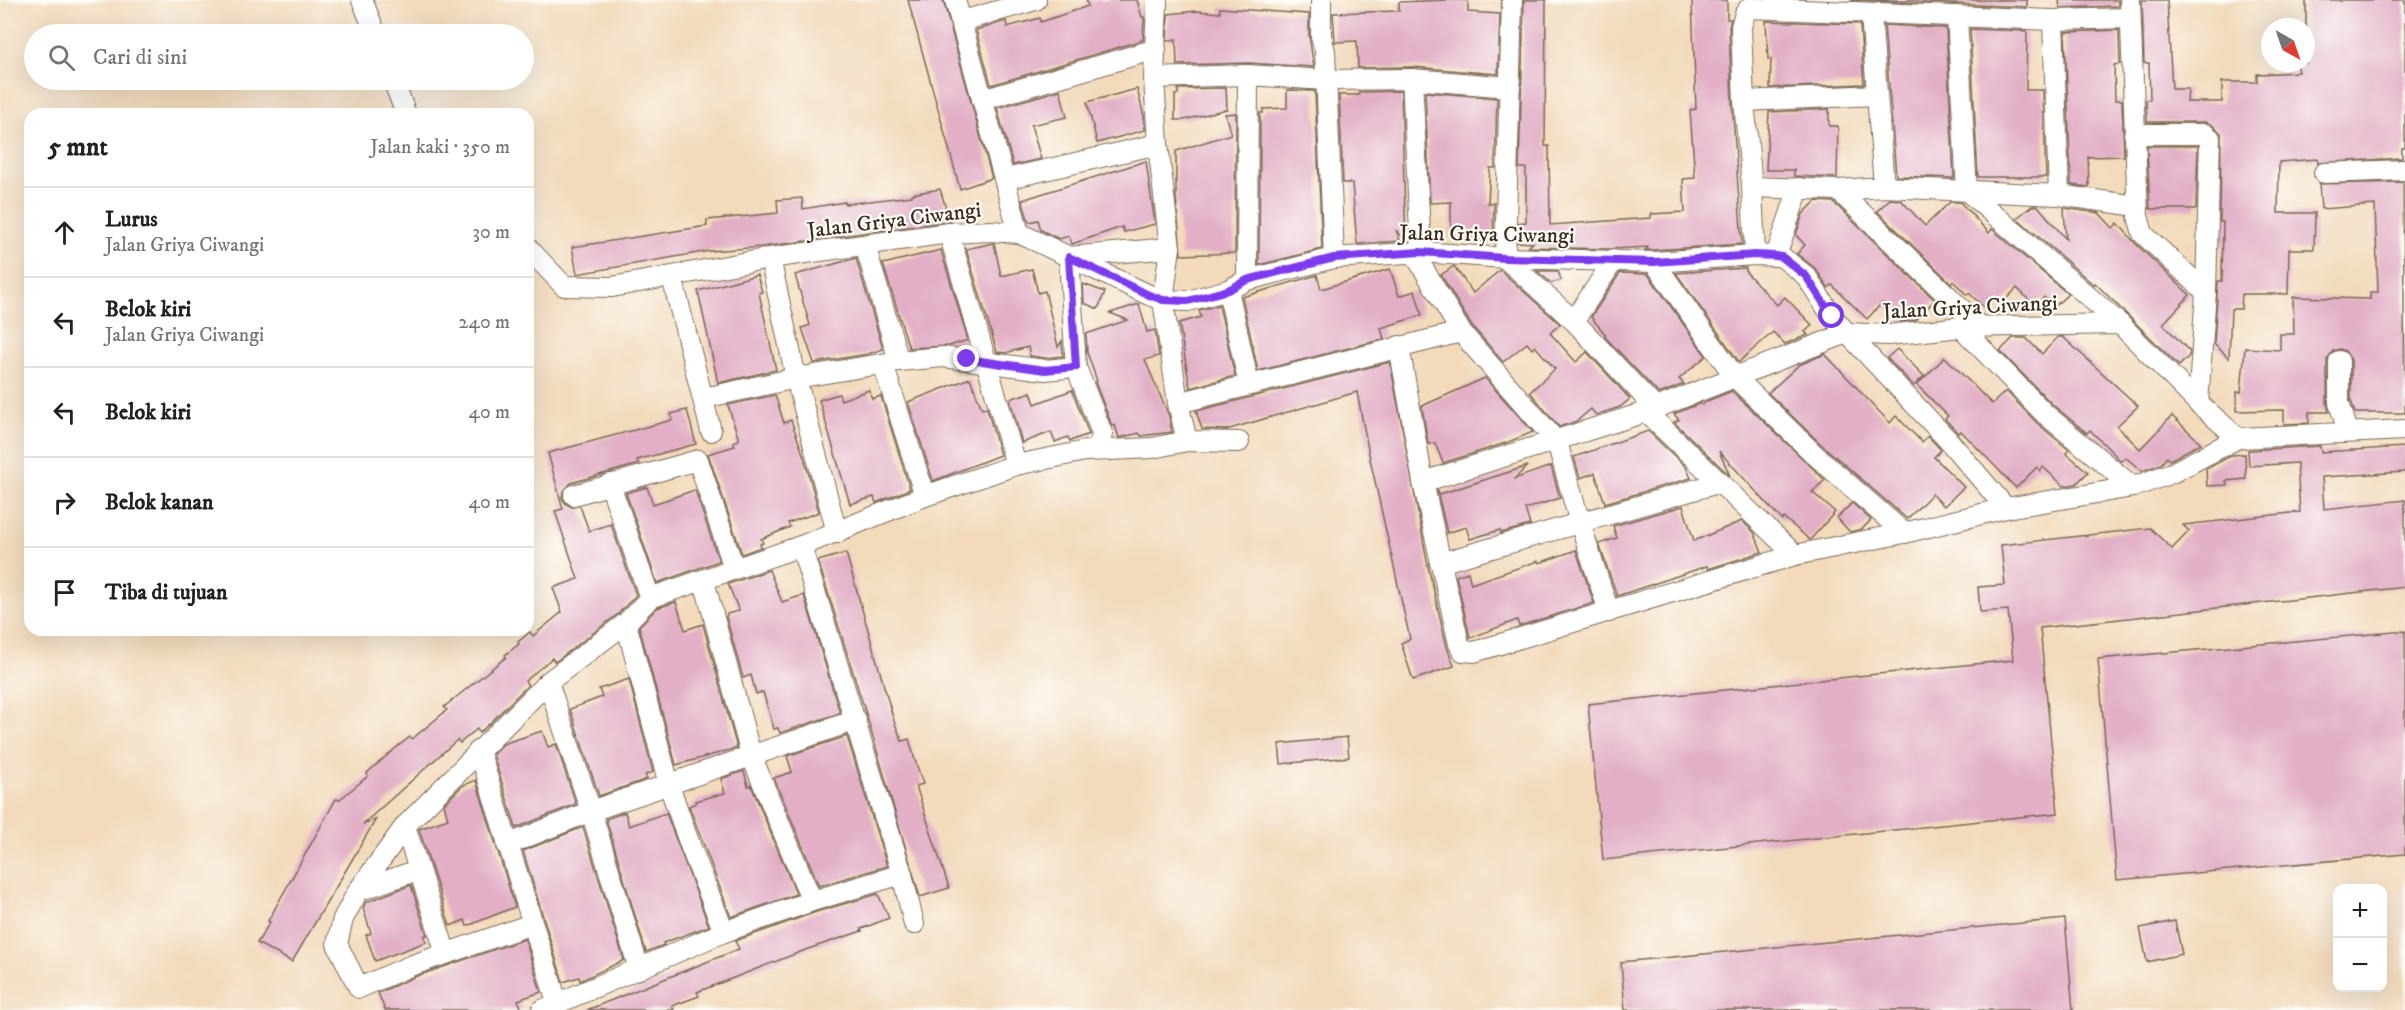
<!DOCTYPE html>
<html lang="id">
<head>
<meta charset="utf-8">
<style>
	body { margin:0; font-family:"IM FELL DW Pica",serif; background:#f2f2f2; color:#202124 }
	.controls { position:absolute; right:18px; bottom:18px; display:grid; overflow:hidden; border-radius:12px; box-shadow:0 6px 24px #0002 }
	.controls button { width:54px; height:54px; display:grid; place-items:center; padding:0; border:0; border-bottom:2px solid #e0e0e0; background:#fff; color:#202124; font:30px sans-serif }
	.compass { position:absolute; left:2261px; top:18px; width:54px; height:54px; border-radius:50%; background:#fff; box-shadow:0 6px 24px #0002; rotate:140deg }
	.stop { position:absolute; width:18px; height:18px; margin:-14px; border:4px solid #7c3aed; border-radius:50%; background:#fff }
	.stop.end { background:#7c3aed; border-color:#fff; box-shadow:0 2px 6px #0008 }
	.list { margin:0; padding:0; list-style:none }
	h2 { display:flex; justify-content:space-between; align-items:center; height:78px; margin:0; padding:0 24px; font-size:26px }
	h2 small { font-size:20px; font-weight:400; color:#757577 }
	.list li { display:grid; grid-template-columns:39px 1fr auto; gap:18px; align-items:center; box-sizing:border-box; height:90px; padding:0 24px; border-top:2px solid #e0e0e0 }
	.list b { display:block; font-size:22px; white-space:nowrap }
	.list p { margin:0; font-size:20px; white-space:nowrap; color:#757577 }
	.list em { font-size:20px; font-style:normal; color:#757577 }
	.icon { flex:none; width:33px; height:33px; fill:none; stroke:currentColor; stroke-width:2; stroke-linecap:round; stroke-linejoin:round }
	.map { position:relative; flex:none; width:2405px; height:1010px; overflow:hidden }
	.search { position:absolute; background:#fff; box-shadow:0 6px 24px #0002; left:24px; top:24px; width:510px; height:66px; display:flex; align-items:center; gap:15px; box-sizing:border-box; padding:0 21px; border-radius:33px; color:#757577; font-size:22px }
	.panel { position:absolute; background:#fff; box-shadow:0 6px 24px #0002; left:24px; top:108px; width:510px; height:528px; border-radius:18px }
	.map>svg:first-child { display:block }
</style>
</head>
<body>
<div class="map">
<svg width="2405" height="1010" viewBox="0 0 2405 1010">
	<rect width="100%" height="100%" fill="#fdfcf7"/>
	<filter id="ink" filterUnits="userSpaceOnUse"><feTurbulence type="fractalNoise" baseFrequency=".0167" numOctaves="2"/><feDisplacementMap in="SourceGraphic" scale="12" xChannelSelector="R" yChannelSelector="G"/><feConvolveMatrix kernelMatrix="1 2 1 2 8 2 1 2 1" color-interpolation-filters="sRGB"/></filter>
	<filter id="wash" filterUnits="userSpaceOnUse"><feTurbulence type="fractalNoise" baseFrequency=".008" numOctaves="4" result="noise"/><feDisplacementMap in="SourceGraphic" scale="24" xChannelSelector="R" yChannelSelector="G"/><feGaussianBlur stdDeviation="1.35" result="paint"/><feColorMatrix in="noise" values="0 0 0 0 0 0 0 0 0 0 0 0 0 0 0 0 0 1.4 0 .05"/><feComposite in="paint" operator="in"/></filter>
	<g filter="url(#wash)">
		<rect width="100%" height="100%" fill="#f2dabb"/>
		<g id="blocks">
			<g fill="#e2afc6">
				<path d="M908 0H943L992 178 960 189Z"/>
				<path d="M1086 0H1137L1142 17H1144L1143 40 991 85 976 30 1006 21 1007 27 1040 18 1041 22 1088 6Z"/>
				<path d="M1449 0H1468V12L1500 14 1498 74 1413 67 1358 68 1357 41 1335 42 1333 13 1399 11V2Z"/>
				<path d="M1524 0H1546L1545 146H1549L1550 225 1651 218V214L1685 212 1683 179 1695 178 1690 110 1696 109 1692 0H1727V19H1731L1729 27 1732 101 1742 244 1654 250H1645L1648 247 1610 249 1528 247 1533 243 1517 242 1518 223 1526 222V168H1519Z"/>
				<path d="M1851 0H2027V7Z"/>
				<path d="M2059 0H2118V6L2060 8Z"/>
				<path d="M2142 0H2167L2172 89H2188L2187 102H2222V82H2257V74L2299 72 2297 63H2306V0H2405V148H2402V158L2318 163 2317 159 2279 162 2278 213H2315L2314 249H2289L2288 294H2242L2241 309H2231L2229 358 2214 344 2218 281H2222L2223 222H2220L2221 133 2212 125 2205 122H2147L2146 100H2150L2149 63H2144Z"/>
				<path d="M1220 8 1309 14V36L1314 67 1248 63 1177 65 1176 39 1167 41 1168 14 1197 11 1220 13Z"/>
				<path d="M1766 21 1860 24 1864 84 1770 88 1771 59H1768Z"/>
				<path d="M1884 25 1946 28 1954 178 1896 176Z"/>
				<path d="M1970 29 2027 31 2026 90H2043L2046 177H1978Z"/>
				<path d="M2119 30 2120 64 2114 65 2115 100H2122L2124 156 2088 157 2089 187 2071 185 2065 32Z"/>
				<path d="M1226 88 1227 109 1184 120H1175V95L1178 94V89Z"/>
				<path d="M1137 89 1144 116 1145 130 1097 143 1087 102Z"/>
				<path d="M1060 90 1067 117 1031 125 1041 159 1013 165 997 108Z"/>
				<path d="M1287 90 1315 91 1322 249 1259 265 1260 113H1263V109L1287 108Z"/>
				<path d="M1401 91 1406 241 1396 230 1400 241 1357 244 1352 183H1343L1339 95H1359V92Z"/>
				<path d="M1425 92 1497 98 1495 168H1490L1488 203H1494L1493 241H1476L1475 236 1451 237V202L1430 203Z"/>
				<path d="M1829 109V126H1838L1837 178 1794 176V170H1766L1769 112Z"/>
				<path d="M1236 113 1235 253 1181 255 1176 196V151L1231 134 1225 114Z"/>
				<path d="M2147 146H2198L2196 209H2150Z"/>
				<path d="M1146 161 1155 224 1124 232 1122 227 1072 244 1069 236 1059 239 1041 230 1038 220 1029 222 1022 200Z"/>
				<path d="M2403 182 2405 413H2355L2351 401V360L2345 351 2340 349 2333 351 2327 360V403L2329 412H2309V423L2284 424V410L2237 411V392H2241L2245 348 2280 350V334H2294L2293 297 2370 299V292H2378L2375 205 2321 209 2319 184Z"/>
				<path d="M940 189 950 221 762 247 709 251 577 274 572 247 707 226V220L778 213 777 200 802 198 803 209 845 202V204L912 196V194Z"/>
				<path d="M1890 199 1901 200 1925 226 1950 202H1960L1989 233 1992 229 2068 294 2054 307 2044 297 2035 306 2017 288 1991 314 1969 293 1967 295 1953 281 1951 283 1877 211Z"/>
				<path d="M1816 201 1833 202 1935 300 1915 320 1901 322 1882 303 1867 319 1832 285 1828 288 1816 269 1797 254 1805 245 1796 235 1803 214Z"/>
				<path d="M2032 206H2038L2066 239 2064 208 2099 213 2113 228 2118 223 2135 243 2190 295 2163 324 2190 352 2189 356 2179 366 2095 283 2094 285 2017 218Z"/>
				<path d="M994 243 1001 276 1032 269 1038 293 1045 291 1058 347 1062 341 1063 356 1045 358 1030 356 1028 347 1005 353 997 352 966 249Z"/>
				<path d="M941 250 968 340 949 346 909 348 883 264Z"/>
				<path d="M856 258 883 349 868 354 814 363 802 328 810 325 795 275Z"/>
				<path d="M1454 266 1473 293 1500 270 1560 324 1550 333 1576 362 1587 352 1630 399 1620 407 1596 415 1591 409 1577 421 1559 427 1530 392 1555 369 1535 346 1532 349 1527 343 1503 362 1471 325 1441 275Z"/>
				<path d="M1746 268V272L1777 305 1785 297 1812 325 1805 332 1808 335 1785 344 1773 332 1739 362 1676 273Z"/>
				<path d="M1390 269 1399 296 1415 291 1422 315 1381 328 1384 339 1258 371 1242 297 1317 275 1321 289Z"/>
				<path d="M1537 271H1558L1561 280 1551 283Z"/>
				<path d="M1620 273 1648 274 1706 356 1679 379 1684 384 1659 394 1604 336 1606 335 1591 317Z"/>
				<path d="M757 275 762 292 759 293 776 370 718 383 698 291Z"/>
				<path d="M1083 284 1105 292 1098 309 1084 303Z"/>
				<path d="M1139 304 1147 332 1155 330 1159 356 1145 360 1169 416 1172 432 1141 436 1139 433 1119 438 1115 425 1112 426 1095 382 1097 381 1087 352 1086 334 1128 320 1110 313Z"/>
				<path d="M1219 305 1235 376 1190 388 1179 323 1201 317 1199 310Z"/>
				<path d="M2058 337H2063L2138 406 2117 426 2140 449 2172 416 2201 443 2170 460 2167 457 2161 464 2142 471 2125 457 2121 461 2090 430 2087 433 2053 405 2000 351 2013 338H2026L2042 354Z"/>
				<path d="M1897 349 1924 376 1914 386 1887 358Z"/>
				<path d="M1825 354 1890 423 1896 416 1922 442 1928 436 1941 450 1934 457 1964 487 1944 506 1932 494 1907 519 1822 445 1768 393 1799 365Z"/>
				<path d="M1945 357 1992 404 2006 391 2037 423 2069 450 2066 453 2088 472 2076 484 2064 486 2043 467 2040 471 2037 467 2016 488 1961 431 1958 433 1945 419 1948 416 1917 385Z"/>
				<path d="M1390 362 1428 566 1447 647 1454 666 1413 680 1401 643 1410 639 1370 459 1357 392 1226 430 1202 429 1196 411Z"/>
				<path d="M970 378 982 409 987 408 1000 455 933 481 908 402Z"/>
				<path d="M1485 378 1533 432 1506 443 1443 463 1435 443 1428 444 1422 406Z"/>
				<path d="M869 390 872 399 881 396 910 489 876 503 874 497 850 504 819 400 839 394 841 400Z"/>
				<path d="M1072 390 1089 434 1070 441 1068 437 1055 442 1051 432 1022 443 1010 399 1031 392 1035 404Z"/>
				<path d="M1732 391 1825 480 1812 492 1835 512 1810 540 1784 518 1782 520 1719 451 1730 476 1674 422 1679 420 1674 414 1701 403 1702 405 1707 401Z"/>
				<path d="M775 395 784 423 791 420 804 457 819 512 788 523 790 527 761 539 763 543 760 544 761 547 742 554 708 454 735 446 733 442 739 440 728 405Z"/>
				<path d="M687 410 696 444 637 460 639 464 571 483 563 492 562 498 566 504 572 507 580 506 589 531 611 524 636 595 618 614 555 662 552 658 525 681 528 685 490 723 479 733 477 729 460 743 457 740 363 824 376 819 292 962 257 943 270 922 268 921 336 799 339 800 368 776 367 773 397 747 410 737 412 739 447 710 444 707 506 657 505 655 519 644 518 642 530 632 533 636 562 612 553 588 578 579 555 511 563 509 548 453 672 420 671 414Z"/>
				<path d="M1648 431 1686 467 1691 478 1605 503 1595 473 1580 478 1574 457Z"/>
				<path d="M2320 446 2321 452 2405 447V472L2322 477 2324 509 2405 500V587L2040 628 2058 813 1603 860 1588 704 2013 660 2008 610 1980 612 1978 587 2005 585 2001 545 2150 528 2172 549 2189 531 2183 525 2300 512 2297 463 2249 466 2248 450Z"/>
				<path d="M2245 454 2246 479 2226 481 2227 485 2207 486 2206 469 2232 455Z"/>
				<path d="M1528 466 1514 479 1551 466 1560 498 1525 509 1530 525 1501 533 1500 530 1470 539 1466 527 1447 533 1437 490 1440 494Z"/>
				<path d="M647 487 653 504 695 490 719 561 657 583 626 493Z"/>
				<path d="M1852 503 1871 520 1862 529 1850 532 1837 518Z"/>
				<path d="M1683 506 1694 541 1742 521 1754 532 1762 552 1708 569 1707 566 1617 596 1599 544 1617 538 1613 526Z"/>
				<path d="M1576 550 1594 603 1519 626 1517 620 1470 638 1456 576 1468 572 1471 584 1538 561 1539 563Z"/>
				<path d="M846 553 894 721 902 741 909 739 915 760 923 784 916 786 949 888 920 897 867 717 818 561Z"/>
				<path d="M769 570 782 602 804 595 840 713 780 733 778 728 774 729 763 692 756 694 751 675 743 678 726 617 727 614 739 611 728 584Z"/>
				<path d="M676 602 685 630 703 624 737 748 676 765 639 626 657 608Z"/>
				<path d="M2405 631V854L2117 880 2098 659Z"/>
				<path d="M629 679 653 772 645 775 647 779 599 796 570 709 602 697 599 689Z"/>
				<path d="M542 731 548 747 556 744 576 804 516 828 493 754 503 744Z"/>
				<path d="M847 736 887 866 819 886 774 778 792 772 787 756Z"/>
				<path d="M1347 737 1349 757 1281 764 1279 744Z"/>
				<path d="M744 771 748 786 751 785 796 894 731 917 689 806 696 803 695 801 725 793 721 779Z"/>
				<path d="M476 780 515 907 467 926 465 920 450 926 419 829 448 819 444 804 462 786Z"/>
				<path d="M625 812 629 826 666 813 709 926 663 943 664 945 646 952 606 819Z"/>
				<path d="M583 827 624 960 580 981 579 977 563 982 523 851Z"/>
				<path d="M411 885 427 935 424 936 426 942 375 961 366 935 371 933 363 908 366 902Z"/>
				<path d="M878 894 889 918 861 929 862 931 808 949 697 992 699 996 672 1006 674 1010H587L739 949 735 941 816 912Z"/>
				<path d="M2065 919 2073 1010H1625L1621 962Z"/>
				<path d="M2175 921 2182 954 2147 962 2140 928Z"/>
				<path d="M525 939 541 992 518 1000 522 1010H385L378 993 414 977Z"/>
			</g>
		</g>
	</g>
	<g filter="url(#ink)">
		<use href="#blocks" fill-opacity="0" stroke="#7b6855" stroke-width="1.5"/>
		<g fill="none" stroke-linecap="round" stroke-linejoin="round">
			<g stroke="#7b6855" stroke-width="22">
				<g id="street">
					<path d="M362 0 376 34"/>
					<path d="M955 0 1019 233"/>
					<path d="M1157 0 1154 78 1158 144 1170 248 1163 300 1178 403 1187 441"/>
					<path d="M1321 0V36L1325 51 1334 258"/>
					<path d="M1512 0 1505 258 1574 321 1656 409"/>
					<path d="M2130 0 2138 216 2143 234 2206 292"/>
					<path d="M1871 14 1884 187"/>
					<path d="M1957 17 1967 191 2120 324"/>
					<path d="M2053 20 2059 195"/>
					<path d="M962 21 1036 0"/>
					<path d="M1154 78 1248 75 1325 80 1412 79 1510 87"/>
					<path d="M1412 79 1421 252"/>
					<path d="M393 80 406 114"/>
					<path d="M982 100 1156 49"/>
					<path d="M1744 101 1877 95"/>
					<path d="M2134 134H2205L2210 138 2206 292 2198 403"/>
					<path d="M2324 173 2405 170"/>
					<path d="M1006 179 1158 144"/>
					<path d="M1752 187 1838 190 1884 187 2059 195 2137 206"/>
					<path d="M1838 190 1979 326"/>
					<path d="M949 233 1016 465"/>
					<path d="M865 245 899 361"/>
					<path d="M528 248 564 286 612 287 770 258 949 233 991 231 1019 233 1149 295 1163 300 1188 301 1228 290 1247 280 1334 258 1421 252 1505 258 1654 262 1755 255 1776 256 1782 257 1806 276 1832 316 1847 333 1888 335 1961 327 2120 324 2198 403 2238 438 2405 430"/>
					<path d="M1414 253 1461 332 1557 442 1580 523 1609 612"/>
					<path d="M1755 255 1752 187 1744 101 1741 27 1745 13 1749 8 2053 20 2130 18"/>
					<path d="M1776 256 1799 188"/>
					<path d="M770 258 796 378 837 533"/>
					<path d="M1654 262 1735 377 1814 454 1904 533"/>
					<path d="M672 277 711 431"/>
					<path d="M1247 280 1248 75"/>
					<path d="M1228 290 1249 385"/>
					<path d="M1574 321 1614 260"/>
					<path d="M1961 327 2045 414 2133 487"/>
					<path d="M1399 346 1423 482 1459 644 1463 651 1474 652 1795 555 1904 533 2006 508 2133 487 2172 473 2238 438"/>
					<path d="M2339 361V403L2348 431"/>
					<path d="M883 364 925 496"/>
					<path d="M704 398 796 378 899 361 943 357 1045 370 1076 367"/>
					<path d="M1178 403 1461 332"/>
					<path d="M1646 412 1795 555"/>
					<path d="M1089 451 1152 448 1187 441 1239 442"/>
					<path d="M1423 482 1646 412 1847 333 1948 440 2006 508"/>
					<path d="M610 484 650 598"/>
					<path d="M574 495 698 460 734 568"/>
					<path d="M801 546 902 874 914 924"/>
					<path d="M1440 563 1718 483"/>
					<path d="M704 581 751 755 812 901"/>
					<path d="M626 623 669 785 691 848 724 932"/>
					<path d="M548 682 591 811 639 969"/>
					<path d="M479 750 557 1002"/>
					<path d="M405 826 446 954"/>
					<path d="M507 845 591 811 856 720"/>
					<path d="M358 891 418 870"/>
					<path d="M532 924 410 966 359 988 337 944 343 919 358 891 405 826 548 682 626 623 650 598 801 546 925 496 1016 465 1095 449 1101 440 1102 433 1076 367 1069 257 1170 248"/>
					<path d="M542 1010 724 932 812 901 902 874"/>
				</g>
			</g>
			<use href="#street" stroke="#fff" stroke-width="20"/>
		</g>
	</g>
	<g fill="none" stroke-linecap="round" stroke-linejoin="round" filter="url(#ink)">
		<path stroke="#7c3aed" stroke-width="8" d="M967 359 1045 370 1076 367 1069 257 1149 295 1163 300 1188 301 1228 290 1247 280 1334 258 1420 252 1505 258 1654 262 1755 255 1776 256 1782 257 1806 276 1832 316"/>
	</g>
	<g text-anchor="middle" stroke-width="4.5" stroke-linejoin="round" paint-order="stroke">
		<g font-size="22" fill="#3b2a1e" stroke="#fdfcf7">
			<text transform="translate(894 219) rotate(-7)" y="8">Jalan Griya Ciwangi</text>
			<text transform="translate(1487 233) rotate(1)" y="8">Jalan Griya Ciwangi</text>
			<text transform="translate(1970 306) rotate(-3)" y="8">Jalan Griya Ciwangi</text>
		</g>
	</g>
</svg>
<div class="controls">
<button>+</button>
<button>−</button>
</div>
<svg class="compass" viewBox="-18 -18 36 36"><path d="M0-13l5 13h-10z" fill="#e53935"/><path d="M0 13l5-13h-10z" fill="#757577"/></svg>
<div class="stop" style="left:1832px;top:316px"></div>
<div class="stop end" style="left:967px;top:359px"></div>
<div class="search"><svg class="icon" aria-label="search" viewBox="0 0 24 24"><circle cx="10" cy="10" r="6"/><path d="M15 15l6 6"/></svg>Cari di sini</div>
<section class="panel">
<h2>5 mnt<small>Jalan kaki · 350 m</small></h2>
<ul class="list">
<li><svg class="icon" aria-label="ahead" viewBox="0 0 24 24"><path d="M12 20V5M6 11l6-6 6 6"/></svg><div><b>Lurus</b><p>Jalan Griya Ciwangi</p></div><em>30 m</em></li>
<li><svg class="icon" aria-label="left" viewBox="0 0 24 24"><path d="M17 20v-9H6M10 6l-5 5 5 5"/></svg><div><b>Belok kiri</b><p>Jalan Griya Ciwangi</p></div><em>240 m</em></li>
<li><svg class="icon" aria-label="left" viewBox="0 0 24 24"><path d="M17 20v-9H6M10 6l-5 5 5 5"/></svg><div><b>Belok kiri</b></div><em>40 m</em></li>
<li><svg class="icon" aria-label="right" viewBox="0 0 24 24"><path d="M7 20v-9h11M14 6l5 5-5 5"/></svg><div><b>Belok kanan</b></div><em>40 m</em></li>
<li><svg class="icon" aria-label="arrive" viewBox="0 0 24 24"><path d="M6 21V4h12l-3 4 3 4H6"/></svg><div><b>Tiba di tujuan</b></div></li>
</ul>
</section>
</div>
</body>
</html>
